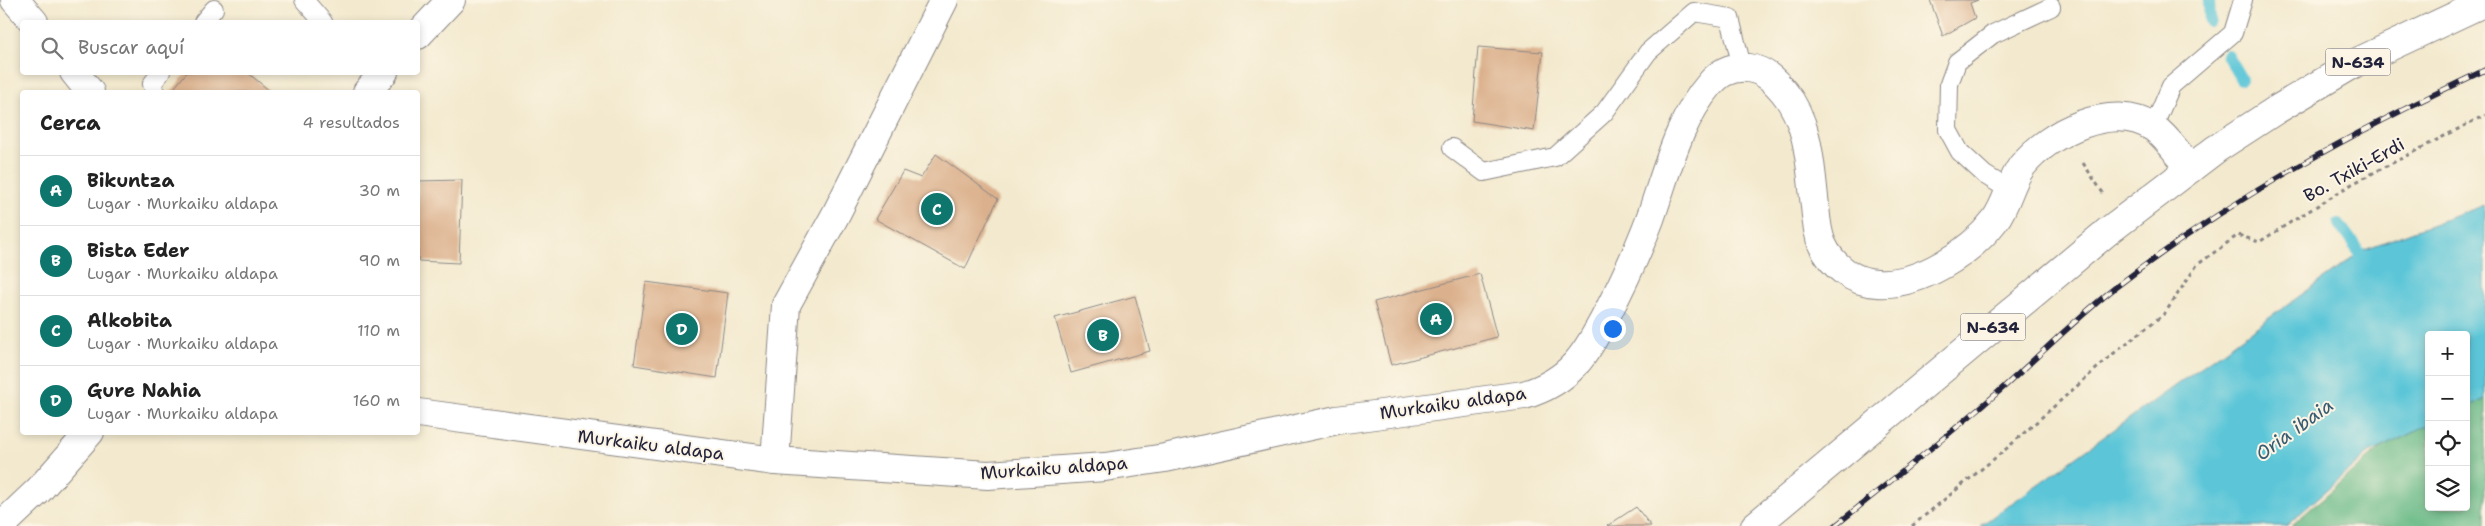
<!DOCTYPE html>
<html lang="es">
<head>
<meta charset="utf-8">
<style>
	body { margin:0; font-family:"Shantell Sans",sans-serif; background:#f2f2f2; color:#222 }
	.controls { position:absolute; right:15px; bottom:15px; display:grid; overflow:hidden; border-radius:5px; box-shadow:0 2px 8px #0003 }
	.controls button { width:45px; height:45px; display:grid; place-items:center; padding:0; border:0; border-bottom:1px solid #e0e0e0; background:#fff; color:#222; font:25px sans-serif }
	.you { position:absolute; left:1612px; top:328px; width:18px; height:18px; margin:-12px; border:4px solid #fff; border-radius:50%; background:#1a73e8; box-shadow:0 0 0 8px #1a73e833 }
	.badge { display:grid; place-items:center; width:32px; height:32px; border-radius:50%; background:#0f766e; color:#fff; font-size:16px; font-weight:700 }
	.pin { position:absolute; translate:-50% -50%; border:2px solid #fff; box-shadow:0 1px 5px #0006 }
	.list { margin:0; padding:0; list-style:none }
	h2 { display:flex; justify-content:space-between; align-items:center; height:65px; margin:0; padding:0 20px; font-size:21px }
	h2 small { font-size:16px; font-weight:400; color:#767676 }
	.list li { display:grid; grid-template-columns:32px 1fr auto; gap:15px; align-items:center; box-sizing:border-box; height:70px; padding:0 20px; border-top:1px solid #e0e0e0 }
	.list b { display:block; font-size:19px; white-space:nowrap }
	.list p { margin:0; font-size:16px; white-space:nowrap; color:#767676 }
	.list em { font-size:16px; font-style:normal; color:#767676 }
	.icon { flex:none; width:28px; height:28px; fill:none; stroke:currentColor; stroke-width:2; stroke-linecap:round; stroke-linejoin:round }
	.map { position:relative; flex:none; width:2485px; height:526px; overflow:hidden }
	.search { position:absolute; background:#fff; box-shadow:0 2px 8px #0003; left:20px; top:20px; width:400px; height:55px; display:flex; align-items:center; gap:12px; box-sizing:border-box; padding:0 18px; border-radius:5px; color:#767676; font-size:19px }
	.panel { position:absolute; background:#fff; box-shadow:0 2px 8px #0003; left:20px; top:90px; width:400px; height:345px; border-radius:5px }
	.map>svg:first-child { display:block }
</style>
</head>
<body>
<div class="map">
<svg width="2485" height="526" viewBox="0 0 2485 526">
	<rect width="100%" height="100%" fill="#fcf5e5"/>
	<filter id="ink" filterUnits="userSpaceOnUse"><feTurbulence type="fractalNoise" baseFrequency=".02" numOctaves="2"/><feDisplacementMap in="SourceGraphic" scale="10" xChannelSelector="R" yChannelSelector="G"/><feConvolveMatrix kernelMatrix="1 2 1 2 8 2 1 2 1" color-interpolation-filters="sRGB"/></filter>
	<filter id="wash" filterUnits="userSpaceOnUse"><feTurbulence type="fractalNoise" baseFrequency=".0096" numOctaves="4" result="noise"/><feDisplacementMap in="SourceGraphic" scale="20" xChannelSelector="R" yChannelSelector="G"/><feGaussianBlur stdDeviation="1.12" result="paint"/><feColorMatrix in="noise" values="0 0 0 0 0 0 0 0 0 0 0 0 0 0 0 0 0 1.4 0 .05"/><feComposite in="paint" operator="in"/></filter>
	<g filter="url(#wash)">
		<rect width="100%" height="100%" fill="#f3e9ce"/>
		<path fill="#68ba86" stroke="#456e60" d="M2485 399V526H2291L2380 448 2429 425V507H2466V408Z"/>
		<path fill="#5cc6d8" stroke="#3f748a" d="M2485 205V399L2466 408V335H2429V425L2369 453 2286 526H1980L2365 249Z"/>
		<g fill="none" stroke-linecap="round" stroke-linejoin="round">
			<g stroke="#5cc6d8" stroke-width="12">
				<path d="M2209 0 2210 21"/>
				<path d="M2227 55 2241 79"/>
				<path d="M2339 224 2370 267"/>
			</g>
		</g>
		<g id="blocks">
			<g fill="#dbb18d">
				<path d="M1930 0H1978L1970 3 1975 18 1943 36Z"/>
				<path d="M1478 47 1543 52 1534 131 1472 121Z"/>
				<path d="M187 72H247L271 92H171Z"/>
				<path d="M936 154 998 199 965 269 875 219 903 171 921 178Z"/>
				<path d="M462 180 459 263 418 261V181Z"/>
				<path d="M1480 274 1497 337 1391 365 1374 302Z"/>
				<path d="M646 282 728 293 717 378 634 365Z"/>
				<path d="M1135 296 1150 351 1071 373 1055 318Z"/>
				<path d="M1636 507 1651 526H1607Z"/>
			</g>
		</g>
	</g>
	<g filter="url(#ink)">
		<use href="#blocks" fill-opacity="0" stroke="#8a8684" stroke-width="1"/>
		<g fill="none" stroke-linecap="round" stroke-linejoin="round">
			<g stroke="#8a8684" stroke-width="20">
				<g id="service">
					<path d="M304 0 323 22"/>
					<path d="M203 22 214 9"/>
					<path d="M155 92 152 84 161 72"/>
					<path d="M2153 128 2171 86 2233 33 2243 0"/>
					<path d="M1452 148 1484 172 1555 157 1604 113 1648 52 1694 12 1730 18 1742 67"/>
					<path d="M2011 191 1985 175 1960 152 1948 130 1949 84 1957 62 1993 34 2051 7"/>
				</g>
			</g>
			<g stroke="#8a8684" stroke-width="30">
				<g id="minor">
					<path d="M15 0 34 22"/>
					<path d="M418 35 451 0"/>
					<path d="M74 72 90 92"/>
					<path d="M367 92 384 72"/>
					<path d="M418 413 775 461 988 475 1105 467 1165 458 1337 420 1524 395C1571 381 1585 355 1607 314 1623 283 1638 251 1650 219 1666 174 1678 121 1710 84 1720 72 1733 66 1748 68 1764 70 1774 80 1784 92 1810 124 1810 166 1815 206 1816 218 1817 232 1822 244 1832 266 1853 282 1877 283 1919 286 1970 253 1995 220 2007 204 2010 182 2022 166 2048 133 2113 100 2154 128 2168 138 2179 156 2191 168"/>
					<path d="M775 461 786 305 836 214 944 0"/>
					<path d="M1 526 39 490 90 432"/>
				</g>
			</g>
			<g stroke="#8a8684" stroke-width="30">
				<path id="trunk" d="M1755 526 2107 232 2216 149 2276 110 2355 63 2485 2"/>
			</g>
			<g stroke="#8a8684" stroke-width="3" stroke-dasharray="4 4" stroke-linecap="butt">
				<path d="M2083 163 2103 193"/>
				<path d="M1912 526 2006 449 2113 354 2165 313 2197 265 2238 235 2259 242 2352 184 2485 115"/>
			</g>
			<use href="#service" stroke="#fff" stroke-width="18"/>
			<use href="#minor" stroke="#fff" stroke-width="28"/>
			<use href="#trunk" stroke="#fff" stroke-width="28"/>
			<g stroke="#22223b" stroke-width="5.5">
				<path id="rail" d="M1835 526C1889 482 1944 439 1996 394 2036 359 2074 320 2116 287 2230 199 2355 131 2485 70"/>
			</g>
			<use href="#rail" stroke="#fcf5e5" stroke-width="4" stroke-dasharray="11" stroke-linecap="butt"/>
		</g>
	</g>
	<g text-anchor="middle" stroke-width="4" stroke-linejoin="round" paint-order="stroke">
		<g fill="#fcf5e5" stroke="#63616e" stroke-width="1">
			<rect x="2325.5" y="48.5" width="65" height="27" rx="4"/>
			<rect x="1960.5" y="313.5" width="65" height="27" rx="4"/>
		</g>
		<g font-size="16" font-weight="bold" fill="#22223b">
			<text x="2358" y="68">N-634</text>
			<text x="1993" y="333">N-634</text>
		</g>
		<g font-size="18" fill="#22223b" stroke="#fcf5e5">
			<text transform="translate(2354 170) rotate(-29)" y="6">Bo. Txiki-Erdi</text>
			<text transform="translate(1453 403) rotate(-8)" y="6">Murkaiku aldapa</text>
			<text transform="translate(651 445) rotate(7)" y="6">Murkaiku aldapa</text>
			<text transform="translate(1054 468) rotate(-4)" y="6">Murkaiku aldapa</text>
		</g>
		<g font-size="19" font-style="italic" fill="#365b72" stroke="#fcf5e5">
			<text transform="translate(2294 429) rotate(-36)" y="7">Oria ibaia</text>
		</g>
	</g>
</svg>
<div class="controls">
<button>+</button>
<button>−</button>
<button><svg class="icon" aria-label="locate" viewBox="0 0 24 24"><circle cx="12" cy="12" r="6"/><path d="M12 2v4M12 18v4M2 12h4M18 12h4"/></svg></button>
<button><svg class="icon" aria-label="layers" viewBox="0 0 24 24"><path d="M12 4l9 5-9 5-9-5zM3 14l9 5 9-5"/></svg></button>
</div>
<div class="you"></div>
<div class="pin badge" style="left:1436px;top:319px">A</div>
<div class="pin badge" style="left:1103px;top:335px">B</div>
<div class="pin badge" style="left:937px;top:209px">C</div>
<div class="pin badge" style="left:682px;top:329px">D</div>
<div class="search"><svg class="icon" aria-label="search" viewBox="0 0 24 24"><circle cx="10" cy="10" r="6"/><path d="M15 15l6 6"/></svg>Buscar aquí</div>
<section class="panel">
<h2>Cerca<small>4 resultados</small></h2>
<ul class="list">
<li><span class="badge">A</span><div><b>Bikuntza</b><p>Lugar · Murkaiku aldapa</p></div><em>30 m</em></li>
<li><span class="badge">B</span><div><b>Bista Eder</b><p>Lugar · Murkaiku aldapa</p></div><em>90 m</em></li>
<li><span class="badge">C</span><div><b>Alkobita</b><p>Lugar · Murkaiku aldapa</p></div><em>110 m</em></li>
<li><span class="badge">D</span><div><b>Gure Nahia</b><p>Lugar · Murkaiku aldapa</p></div><em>160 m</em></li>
</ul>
</section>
</div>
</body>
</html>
